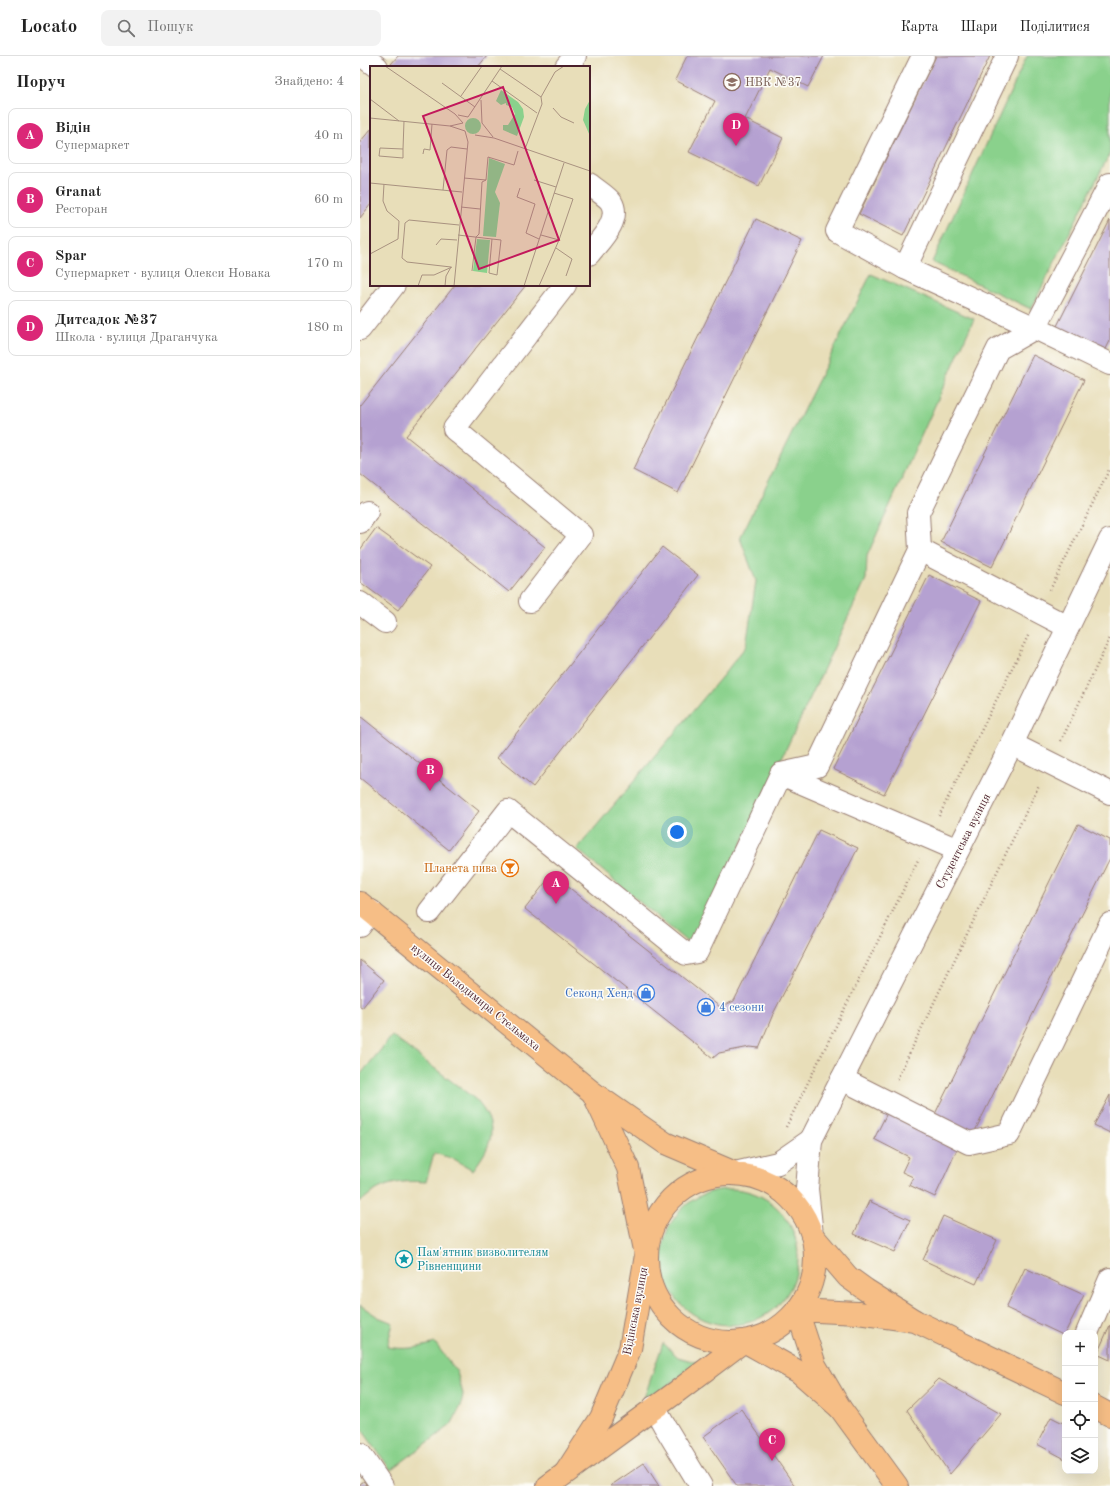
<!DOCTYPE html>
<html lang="uk">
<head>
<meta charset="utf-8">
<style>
	body { margin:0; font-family:"Old Standard TT",serif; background:#f2f2f2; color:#222 }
	.controls { position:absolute; right:12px; bottom:12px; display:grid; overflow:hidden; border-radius:8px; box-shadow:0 4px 16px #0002 }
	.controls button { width:36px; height:36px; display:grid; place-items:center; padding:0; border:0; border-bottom:1px solid #e0e0e0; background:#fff; color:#222; font:20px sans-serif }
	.you { position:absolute; left:317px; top:776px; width:14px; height:14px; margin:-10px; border:3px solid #fff; border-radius:50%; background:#1a73e8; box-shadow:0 0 0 6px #1a73e833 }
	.badge { display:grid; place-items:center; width:26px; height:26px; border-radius:50%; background:#db2777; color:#fff; font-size:13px; font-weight:700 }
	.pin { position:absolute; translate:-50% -33px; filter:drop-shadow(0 1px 2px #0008) }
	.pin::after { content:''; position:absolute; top:21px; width:14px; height:12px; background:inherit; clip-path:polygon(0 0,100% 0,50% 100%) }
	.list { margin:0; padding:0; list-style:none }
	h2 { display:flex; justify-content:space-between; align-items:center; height:52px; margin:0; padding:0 16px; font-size:17px }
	h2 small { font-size:13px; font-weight:400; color:#767676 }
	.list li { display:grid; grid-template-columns:26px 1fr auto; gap:12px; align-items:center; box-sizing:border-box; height:56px; margin:0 8px 8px; padding:0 8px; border:1px solid #e0e0e0; border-radius:8px }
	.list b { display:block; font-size:15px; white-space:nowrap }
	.list p { margin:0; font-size:13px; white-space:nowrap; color:#767676 }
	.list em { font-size:13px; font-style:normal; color:#767676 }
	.icon { flex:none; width:22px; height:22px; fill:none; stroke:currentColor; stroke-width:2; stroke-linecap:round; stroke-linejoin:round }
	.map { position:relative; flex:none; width:750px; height:1430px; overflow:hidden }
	header { display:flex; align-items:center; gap:24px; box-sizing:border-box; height:56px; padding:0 20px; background:#fff; border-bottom:1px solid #e0e0e0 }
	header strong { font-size:19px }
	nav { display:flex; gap:22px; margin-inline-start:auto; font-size:14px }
	.search { width:280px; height:36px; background:#f2f2f2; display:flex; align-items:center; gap:10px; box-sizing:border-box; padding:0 14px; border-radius:8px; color:#767676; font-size:15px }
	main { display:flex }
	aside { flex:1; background:#fff }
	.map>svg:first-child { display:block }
</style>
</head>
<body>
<header>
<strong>Locato</strong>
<div class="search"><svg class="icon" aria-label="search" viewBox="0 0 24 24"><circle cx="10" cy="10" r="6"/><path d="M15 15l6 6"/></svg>Пошук</div>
<nav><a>Карта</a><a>Шари</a><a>Поділитися</a></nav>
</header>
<main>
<aside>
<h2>Поруч<small>Знайдено: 4</small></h2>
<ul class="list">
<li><span class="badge">A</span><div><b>Відін</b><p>Супермаркет</p></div><em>40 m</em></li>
<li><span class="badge">B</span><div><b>Granat</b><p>Ресторан</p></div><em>60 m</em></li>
<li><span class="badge">C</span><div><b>Spar</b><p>Супермаркет · вулиця Олекси Новака</p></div><em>170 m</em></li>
<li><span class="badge">D</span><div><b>Дитсадок №37</b><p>Школа · вулиця Драганчука</p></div><em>180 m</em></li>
</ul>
</aside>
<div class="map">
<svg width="750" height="1430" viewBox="0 0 750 1430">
	<rect width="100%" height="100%" fill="#fdfcf7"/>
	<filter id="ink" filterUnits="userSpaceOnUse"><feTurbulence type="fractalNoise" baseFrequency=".025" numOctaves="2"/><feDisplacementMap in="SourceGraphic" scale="8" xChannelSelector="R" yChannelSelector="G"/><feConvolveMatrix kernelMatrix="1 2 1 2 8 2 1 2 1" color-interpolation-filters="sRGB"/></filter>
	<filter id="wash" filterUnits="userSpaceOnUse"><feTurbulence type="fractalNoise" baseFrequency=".012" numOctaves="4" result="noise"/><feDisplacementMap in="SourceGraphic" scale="16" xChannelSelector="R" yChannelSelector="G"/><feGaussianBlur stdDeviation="0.9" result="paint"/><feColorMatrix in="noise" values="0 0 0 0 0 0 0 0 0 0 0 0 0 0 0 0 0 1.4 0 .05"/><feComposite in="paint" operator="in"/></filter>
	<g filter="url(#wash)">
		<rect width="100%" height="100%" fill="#e8deb9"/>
		<g fill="#8ad18c" stroke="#6a785c">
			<path d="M667 0H750V97L671 253 572 206Z"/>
			<path d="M511 218 614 263 507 500 506 523 333 891 217 793 364 618 386 590 396 525 380 482Z"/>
			<path d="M32 980 115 1043C140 1070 133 1088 113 1114L94 1103 74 1097 66 1126C40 1124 19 1127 0 1147V1019Z"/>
			<circle cx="370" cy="1201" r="68"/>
			<path d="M0 1249 18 1261 33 1267 27 1291C44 1294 59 1292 75 1287L97 1316 103 1338 101 1350 91 1369 31 1414 0 1371Z"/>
			<path d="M303 1287 318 1301 339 1307 282 1348Z"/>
		</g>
		<g id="blocks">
			<g fill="#b5a1d1">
				<path d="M38 0H127L118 11H35L31 8Z"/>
				<path d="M327 0H464L448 31 410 12 385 63 423 82 399 130 329 96 355 45 315 24Z"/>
				<path d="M576 0H630L543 180 499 158Z"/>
				<path d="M11 73V148L0 162V86Z"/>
				<path d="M396 163 442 185 318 437 273 414Z"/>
				<path d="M750 164V285L746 293 696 272Z"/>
				<path d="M95 229H166L46 380 185 491 149 536 0 418V349Z"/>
				<path d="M673 299 724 324 632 511 581 486Z"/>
				<path d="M16 472 70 511 38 554 0 526V494Z"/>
				<path d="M302 491 338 519 173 731 137 702Z"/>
				<path d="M569 519 621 545 524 738 473 713Z"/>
				<path d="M0 660 119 755 89 794 0 722Z"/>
				<path d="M718 768 750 784V802L613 1079 574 1060Z"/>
				<path d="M459 774 498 792 413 958 399 992 390 991 359 997 353 1002 165 853 192 818 360 951 374 945Z"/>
				<path d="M0 904 24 924 2 952 0 951Z"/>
				<path d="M750 1039V1077L734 1069Z"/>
				<path d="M528 1055 599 1089 575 1141 549 1129 553 1121 542 1116 549 1101 514 1083Z"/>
				<path d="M509 1145 550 1164 535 1196 494 1178Z"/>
				<path d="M583 1160 637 1184 616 1228 563 1204Z"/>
				<path d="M665 1212 724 1239 705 1277V1280L646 1252Z"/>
				<path d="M750 1269V1304L737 1298Z"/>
				<path d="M579 1323 641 1358 590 1418 547 1354Z"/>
				<path d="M381 1353 435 1430H377L343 1381Z"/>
				<path d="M691 1361 705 1368V1403L677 1388Z"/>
				<path d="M284 1407 299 1430H250Z"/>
				<path d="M4 1425 7 1430H0V1428Z"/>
			</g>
		</g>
	</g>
	<g filter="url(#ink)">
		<use href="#blocks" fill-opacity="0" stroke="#997e72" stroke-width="1"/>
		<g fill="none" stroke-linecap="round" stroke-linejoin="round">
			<g stroke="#997e72" stroke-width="24">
				<g id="minor">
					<path d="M6 0 5 2 17 11"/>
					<path d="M563 0 477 175 545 212 675 272 750 308"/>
					<path d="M206 11 215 0"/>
					<path d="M229 128C235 133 248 141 251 146 262 164 239 185 229 198"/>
					<path d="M545 212 647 0"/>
					<path d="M0 273 34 229"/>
					<path d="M0 466 7 456"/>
					<path d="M560 494 708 571"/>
					<path d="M170 545 221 479 94 373 205 229"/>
					<path d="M0 547 25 566"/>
					<path d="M652 688 750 737"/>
					<path d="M421 718 598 794"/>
					<path d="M69 856 148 755 326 898 337 896 421 718 457 710 560 494 558 457 638 293 675 272 750 128"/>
					<path d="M0 870 11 855"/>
					<path d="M482 1023 609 1087 649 1078 750 868"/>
					<path d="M375 1117 418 1107 451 1084"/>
					<path d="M452 1179 447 1133 451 1084 652 688 750 484"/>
					<path d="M727 1277 750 1223"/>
					<path d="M294 1351 304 1369 341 1430"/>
					<path d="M0 1398 22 1430"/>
				</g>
			</g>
			<g stroke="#997e72" stroke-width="24">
				<g id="major">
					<path d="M0 847 232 1036 305 1087 373 1116"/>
					<circle cx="371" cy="1202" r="84"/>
					<path d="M452 1179 488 1221 506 1234 555 1265 705 1337"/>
					<path d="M735 1351 750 1359"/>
					<path d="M206 1416 241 1362 270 1293 286 1199 268 1112 233 1037"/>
					<path d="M188 1430 315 1337 384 1285 439 1316 480 1352"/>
					<path d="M537 1430 480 1352 455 1309 437 1254 498 1257 555 1265"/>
				</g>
			</g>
			<g stroke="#997e72" stroke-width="2.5" stroke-dasharray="1 3" stroke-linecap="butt">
				<path d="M690 534 750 412"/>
				<path d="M701 685 750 582"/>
				<path d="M579 760 669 578"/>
				<path d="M537 1023 679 729"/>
				<path d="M426 1071 559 802"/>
			</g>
			<use href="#minor" stroke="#fff" stroke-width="22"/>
			<use href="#major" stroke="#f6be86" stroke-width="22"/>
		</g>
	</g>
	<defs>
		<g id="school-ring" transform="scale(0.9)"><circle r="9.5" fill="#fdfcf7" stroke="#8d6e63" stroke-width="1.5"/><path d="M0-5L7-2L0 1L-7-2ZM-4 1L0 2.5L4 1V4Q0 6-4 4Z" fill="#8d6e63"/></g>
		<g id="bar-ring" transform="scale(0.9)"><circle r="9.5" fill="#fdfcf7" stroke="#e8710a" stroke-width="1.5"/><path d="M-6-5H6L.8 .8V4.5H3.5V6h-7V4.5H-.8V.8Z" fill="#e8710a"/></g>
		<g id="shop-ring" transform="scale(0.9)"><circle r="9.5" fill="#fdfcf7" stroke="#3f7fe0" stroke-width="1.5"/><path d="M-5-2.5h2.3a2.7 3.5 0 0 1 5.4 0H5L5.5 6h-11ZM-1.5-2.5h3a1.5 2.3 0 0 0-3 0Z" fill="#3f7fe0"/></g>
		<g id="sight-ring" transform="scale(0.9)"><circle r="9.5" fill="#fdfcf7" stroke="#0f9aa8" stroke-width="1.5"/><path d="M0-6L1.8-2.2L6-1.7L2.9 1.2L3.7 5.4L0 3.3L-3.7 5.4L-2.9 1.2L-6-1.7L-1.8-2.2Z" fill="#0f9aa8"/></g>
	</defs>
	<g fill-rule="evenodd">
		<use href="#school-ring" x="372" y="26"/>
		<use href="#bar-ring" x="150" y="812"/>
		<use href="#shop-ring" x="286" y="937"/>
		<use href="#shop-ring" x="346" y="951"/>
		<use href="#sight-ring" x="44" y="1203"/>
	</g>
	<g text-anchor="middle" stroke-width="3" stroke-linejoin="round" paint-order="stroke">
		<g font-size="12" fill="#785e54" stroke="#fdfcf7" text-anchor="start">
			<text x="385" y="30">НВК №37</text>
		</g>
		<g font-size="12" fill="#4a1f2b" stroke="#fdfcf7">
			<text transform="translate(603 785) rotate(-63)" y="4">Студентська вулиця</text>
			<text transform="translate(116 941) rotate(39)" y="4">вулиця Володимира Стельмаха</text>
			<text transform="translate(275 1255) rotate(-79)" y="4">Відінська вулиця</text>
		</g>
		<g font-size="12" fill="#c56008" stroke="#fdfcf7" text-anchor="end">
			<text x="137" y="816">Планета пива</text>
		</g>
		<g font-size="12" fill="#366cbe" stroke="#fdfcf7" text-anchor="end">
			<text x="273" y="941">Секонд Хенд</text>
			<text x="359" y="955" text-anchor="start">4 сезони</text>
		</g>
		<g font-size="12" fill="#0d838f" stroke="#fdfcf7" text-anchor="start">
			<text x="57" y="1200">Пам'ятник визволителям<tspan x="57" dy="14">Рівненщини</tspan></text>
		</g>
	</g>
	<g transform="translate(10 10)">
		<rect width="220" height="220" fill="#e8deb9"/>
		<path d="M131 24 148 36 153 43 154 51 147 70 133 64V59H138L145 48 142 41 136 39V37L131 39 126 35ZM220 34V70L213 54 215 43ZM95 60a8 8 0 1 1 16 0a8 8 0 1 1-16 0ZM119 92 135 98 125 126 130 137 126 171 113 170ZM107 173 120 174 117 207 103 205Z" fill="#8ad18c"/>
		<path fill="none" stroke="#a99280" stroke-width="1" d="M15 0 85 48 93 57 80 60M130 3 171 31 185 6 194 0M122 15 167 47M72 17 105 41M91 30 112 0M0 33 29 55M111 34 112 57 123 71M183 42 191 51 204 57M88 49 98 51 132 0M0 52 80 60 95 65M105 69 124 72 220 105M33 83V92L9 90 10 82 33 83 34 55M155 83 172 38 171 31M53 88 54 83 60 84 62 58M94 112 116 114M164 114 186 121M0 117 92 126M150 122 147 131 165 138 156 167 169 173M73 124 77 84 81 81 97 83M184 127 203 133 189 174M91 141 110 143M88 169 122 173 119 207 127 209 131 174 122 173M66 179 71 173 87 174M186 182 202 193 196 210M0 188 28 173 29 155 17 145 13 135 14 118M102 205 106 171 109 168 112 116 116 114 118 91 144 99 148 85M48 220 52 209H64L82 201M75 220 76 210 81 201 37 196 32 192 35 157 39 154 89 159M84 220 98 76 95 65M154 220 194 97M169 220 189 174 171 169"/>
		<path fill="#c2185b" fill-opacity="0.15" stroke="#c2185b" stroke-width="2" d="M133 21 189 174 109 203 53 50Z"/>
		<rect width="220" height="220" fill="none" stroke="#4a1f2b" stroke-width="2"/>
	</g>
</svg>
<div class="controls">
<button>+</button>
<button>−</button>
<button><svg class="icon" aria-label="locate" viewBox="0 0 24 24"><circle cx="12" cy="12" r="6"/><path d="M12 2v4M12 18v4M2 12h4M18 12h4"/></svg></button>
<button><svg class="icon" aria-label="layers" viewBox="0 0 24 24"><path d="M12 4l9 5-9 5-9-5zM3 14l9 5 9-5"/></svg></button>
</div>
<div class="you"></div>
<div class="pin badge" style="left:196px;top:848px">A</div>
<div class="pin badge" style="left:70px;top:735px">B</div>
<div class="pin badge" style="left:412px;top:1405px">C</div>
<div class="pin badge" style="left:376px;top:90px">D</div>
</div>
</main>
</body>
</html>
